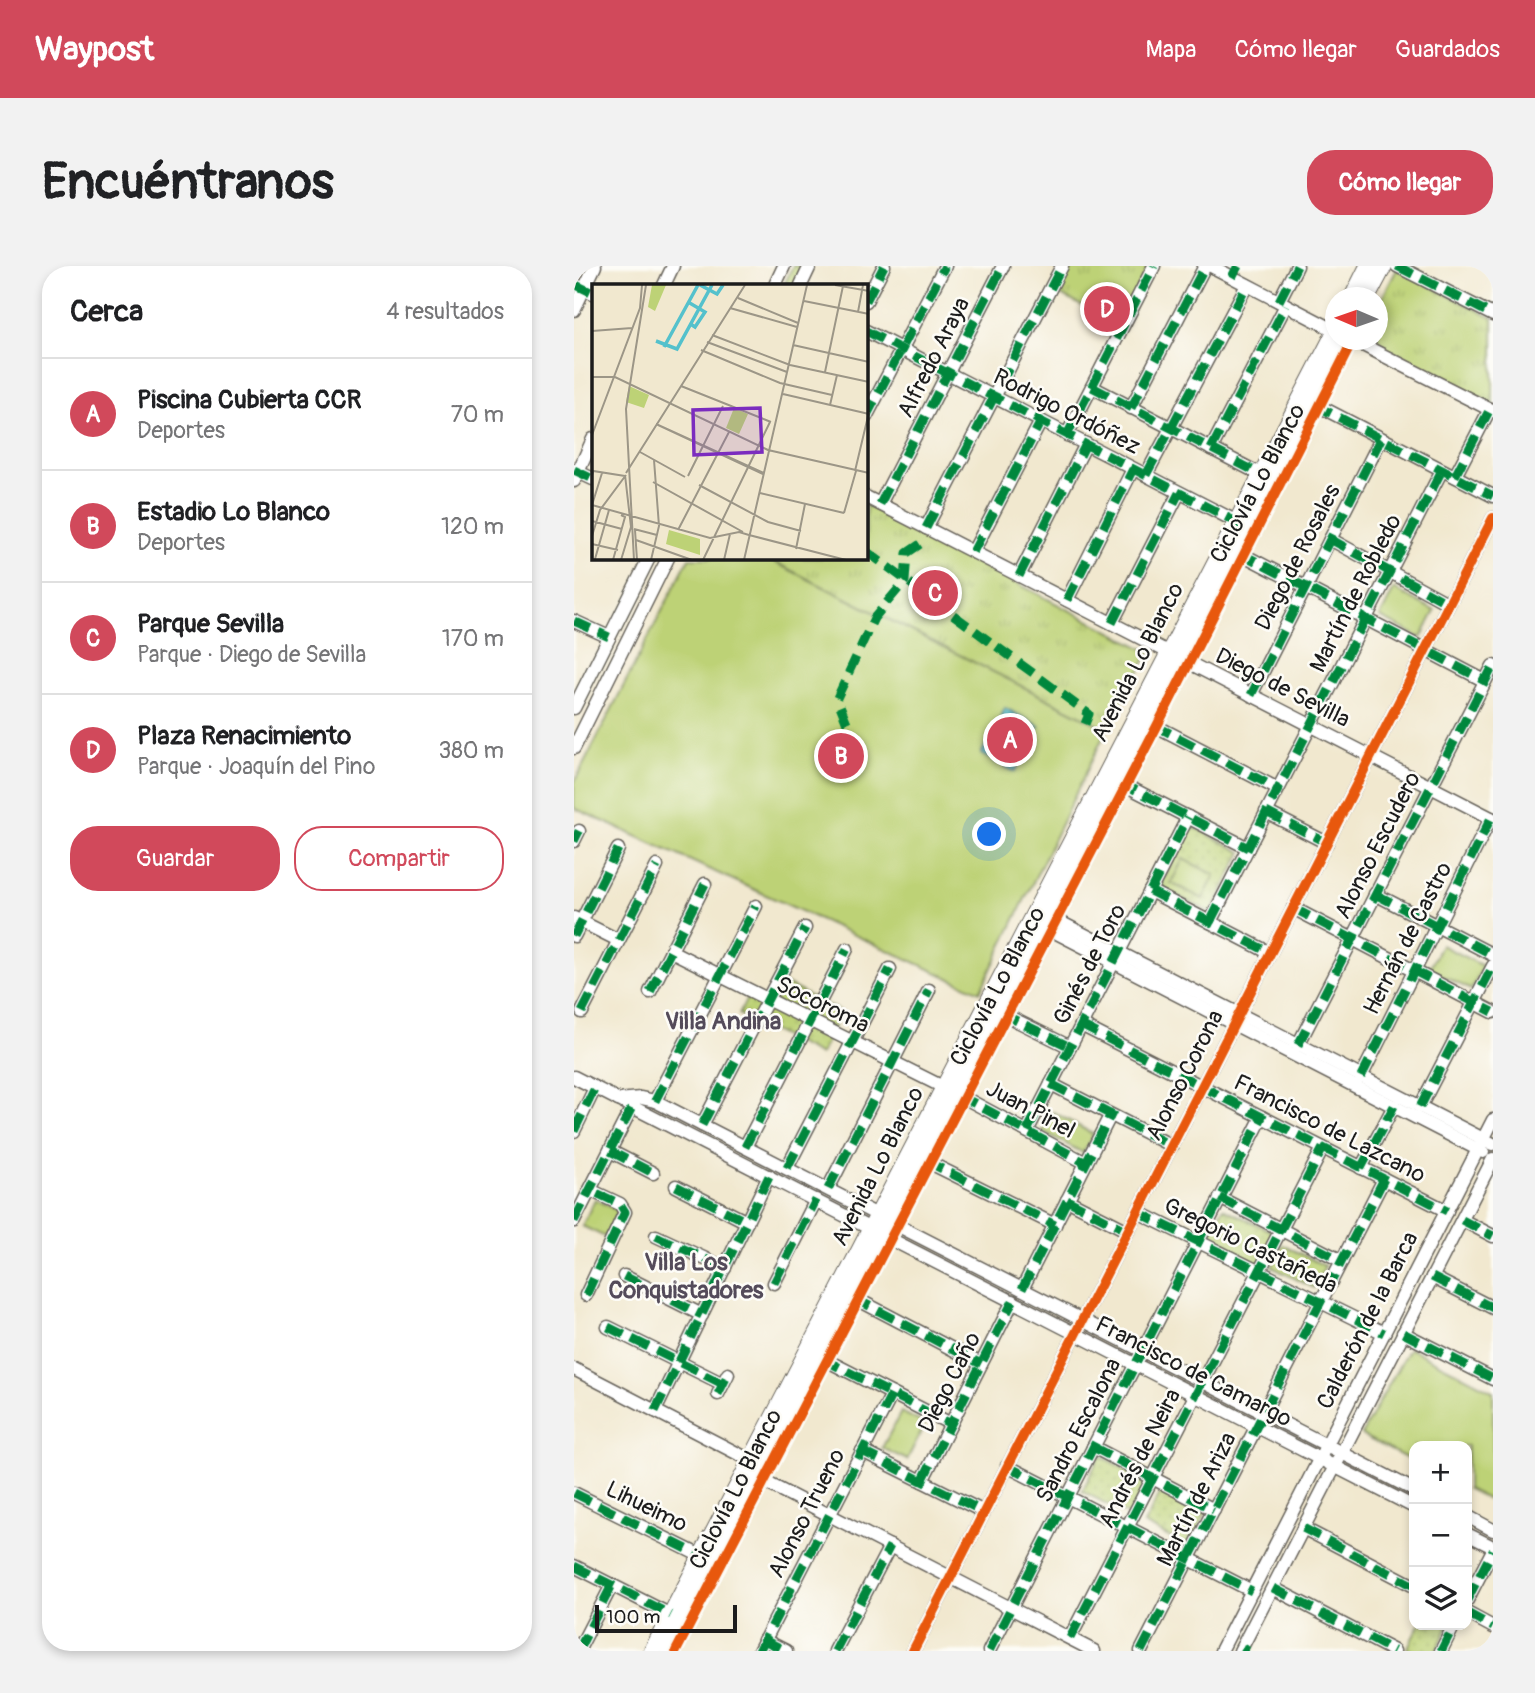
<!DOCTYPE html>
<html lang="es">
<head>
<meta charset="utf-8">
<style>
	body { margin:0; font-family:Pangolin,sans-serif; background:#f2f2f2; color:#202124 }
	.controls { position:absolute; right:21px; bottom:21px; display:grid; overflow:hidden; border-radius:14px; box-shadow:0 4px 10px #0003 }
	.controls button { width:63px; height:63px; display:grid; place-items:center; padding:0; border:0; border-bottom:2px solid #e0e0e0; background:#fff; color:#202124; font:35px sans-serif }
	.compass { position:absolute; left:751px; top:21px; width:63px; height:63px; border-radius:50%; background:#fff; box-shadow:0 4px 10px #0003; rotate:272deg }
	.scale { position:absolute; left:21px; bottom:18px; width:142px; box-sizing:border-box; padding-left:7px; border:4px solid #1c1c1c; border-top:0; font-size:19px; line-height:24px; white-space:nowrap; color:#1c1c1c; -webkit-text-stroke:5px #fdfcf7; paint-order:stroke }
	.you { position:absolute; left:416px; top:569px; width:24px; height:24px; margin:-18px; border:5px solid #fff; border-radius:50%; background:#1a73e8; box-shadow:0 0 0 10px #1a73e833 }
	.badge { display:grid; place-items:center; width:46px; height:46px; border-radius:50%; background:#d1495b; color:#fff; font-size:23px; font-weight:700 }
	.pin { position:absolute; translate:-50% -50%; border:4px solid #fff; box-shadow:0 2px 7px #0006 }
	.list { margin:0; padding:0; list-style:none }
	h2 { display:flex; justify-content:space-between; align-items:center; height:91px; margin:0; padding:0 28px; font-size:30px }
	h2 small { font-size:23px; font-weight:400; color:#757577 }
	.list li { display:grid; grid-template-columns:46px 1fr auto; gap:21px; align-items:center; box-sizing:border-box; height:112px; padding:0 28px; border-top:2px solid #e0e0e0 }
	.list b { display:block; font-size:26px; white-space:nowrap }
	.list p { margin:0; font-size:23px; white-space:nowrap; color:#757577 }
	.list em { font-size:23px; font-style:normal; color:#757577 }
	.actions { display:flex; gap:14px; padding:21px 28px }
	.actions a { flex:1; padding:16px 0; border:2px solid #d1495b; border-radius:28px; text-align:center; font-size:24px; color:#d1495b }
	.actions .main { background:#d1495b; color:#fff }
	.icon { flex:none; width:38px; height:38px; fill:none; stroke:currentColor; stroke-width:2; stroke-linecap:round; stroke-linejoin:round }
	.map { position:relative; flex:none; width:919px; height:1385px; overflow:hidden; border-radius:28px }
	header { display:flex; align-items:center; gap:42px; box-sizing:border-box; height:98px; padding:0 35px; background:#d1495b; color:#fff }
	header strong { font-size:33px }
	nav { display:flex; gap:38px; margin-inline-start:auto; font-size:24px }
	.intro { display:flex; align-items:center; justify-content:space-between; box-sizing:border-box; height:168px; padding:0 42px }
	h1 { margin:0; font-size:49px }
	.button { padding:18px 32px; border-radius:28px; background:#d1495b; color:#fff; font-size:24px; font-weight:700 }
	main { display:flex; gap:42px; padding:0 42px }
	aside { flex:1; background:#fff; border-radius:28px; box-shadow:0 4px 10px #0003 }
	.map>svg:first-child { display:block }
</style>
</head>
<body>
<header>
<strong>Waypost</strong>
<nav><a>Mapa</a><a>Cómo llegar</a><a>Guardados</a></nav>
</header>
<div class="intro"><h1>Encuéntranos</h1><a class="button">Cómo llegar</a></div>
<main>
<aside>
<h2>Cerca<small>4 resultados</small></h2>
<ul class="list">
<li><span class="badge">A</span><div><b>Piscina Cubierta CCR</b><p>Deportes</p></div><em>70 m</em></li>
<li><span class="badge">B</span><div><b>Estadio Lo Blanco</b><p>Deportes</p></div><em>120 m</em></li>
<li><span class="badge">C</span><div><b>Parque Sevilla</b><p>Parque · Diego de Sevilla</p></div><em>170 m</em></li>
<li><span class="badge">D</span><div><b>Plaza Renacimiento</b><p>Parque · Joaquín del Pino</p></div><em>380 m</em></li>
</ul>
<div class="actions"><a class="main">Guardar</a><a>Compartir</a></div>
</aside>
<div class="map">
<svg width="919" height="1385" viewBox="0 0 919 1385">
	<defs>
		<pattern id="grass-dots" width="8" height="8" patternUnits="userSpaceOnUse" patternTransform="scale(1.75)"><rect width="8" height="8" fill="#bdd276"/><path d="M2 2h.1M6 6h.1" fill="none" stroke="#a2b466" stroke-width="1.8" stroke-linecap="round"/></pattern>
		<pattern id="park-tufts" width="24" height="20" patternUnits="userSpaceOnUse" patternTransform="scale(1.75)"><rect width="24" height="20" fill="#bdd276"/><path d="M3 7l-1-3M5 7V3M7 7l1-3M15 17l-1-3M17 17v-4M19 17l1-3" fill="none" stroke="#a2b466"/></pattern>
		<pattern id="water-rules" width="6" height="5" patternUnits="userSpaceOnUse" patternTransform="scale(1.75)"><rect width="6" height="5" fill="#54c1cc"/><path d="M0 2.5h6" fill="none" stroke="#49a5af"/></pattern>
	</defs>
	<rect width="100%" height="100%" fill="#fdfcf7"/>
	<filter id="ink" filterUnits="userSpaceOnUse"><feTurbulence type="fractalNoise" baseFrequency=".0143" numOctaves="2"/><feDisplacementMap in="SourceGraphic" scale="14" xChannelSelector="R" yChannelSelector="G"/><feConvolveMatrix kernelMatrix="1 2 1 2 8 2 1 2 1" color-interpolation-filters="sRGB"/></filter>
	<filter id="wash" filterUnits="userSpaceOnUse"><feTurbulence type="fractalNoise" baseFrequency=".00686" numOctaves="4" result="noise"/><feDisplacementMap in="SourceGraphic" scale="28" xChannelSelector="R" yChannelSelector="G"/><feGaussianBlur stdDeviation="1.57" result="paint"/><feColorMatrix in="noise" values="0 0 0 0 0 0 0 0 0 0 0 0 0 0 0 0 0 1.4 0 .05"/><feComposite in="paint" operator="in"/></filter>
	<g filter="url(#wash)">
		<rect width="100%" height="100%" fill="#f1e8cf"/>
		<g fill="url(#grass-dots)" stroke="#6c7749" stroke-width="2">
			<path d="M219 0H234L225 19 211 17Z"/>
			<path d="M617 560 668 586 637 647 586 621Z"/>
			<path d="M210 717 267 746 246 789 165 748 174 730 198 742Z"/>
			<path d="M649 942 701 967 686 999 634 973Z"/>
			<path d="M526 1190 574 1215 555 1250 508 1225Z"/>
			<path d="M589 1222 633 1245 614 1281 570 1258Z"/>
			<path d="M845 1359H875L862 1385H832Z"/>
		</g>
		<g fill="url(#park-tufts)" stroke="#6c7749" stroke-width="2">
			<path d="M497 0H575L544 59 483 27Z"/>
			<path d="M823 3 919 52V139L792 74H804V40Z"/>
			<path d="M292 239 576 386 533 463 192 292H292Z"/>
		</g>
		<g fill="#bdd276" stroke="#6c7749" stroke-width="2">
			<path d="M115 292H192L533 463 406 726 0 542V517Z"/>
			<path d="M820 323 861 345 847 372 806 351Z"/>
			<path d="M609 593 641 609 629 633 597 617Z"/>
			<path d="M867 679 909 700 897 724 855 703Z"/>
			<path d="M479 846 519 868 509 887 468 865Z"/>
			<path d="M21 933 44 945 31 971 8 960Z"/>
			<path d="M709 979 751 1000 740 1022 698 1001Z"/>
			<path d="M835 1082 919 1125V1236L893 1223V1180H840V1196L787 1169Z"/>
			<path d="M327 1146 351 1158 333 1194 308 1182Z"/>
		</g>
		<path fill="url(#water-rules)" stroke="#386e74" stroke-width="2" d="M431 442 465 460 441 506 407 488Z"/>
	</g>
	<g filter="url(#ink)">
		<g fill="none" stroke-linecap="round" stroke-linejoin="round">
			<g stroke="#67635b" stroke-width="15">
				<g id="minor">
					<path d="M637 0 762 65"/>
					<path d="M823 0 919 49"/>
					<path d="M0 18 19 27"/>
					<path d="M90 19 99 0"/>
					<path d="M201 19 210 0"/>
					<path d="M227 19 236 0"/>
					<path d="M292 35 310 0"/>
					<path d="M705 35 723 0"/>
					<path d="M0 44 21 0"/>
					<path d="M292 65 671 260"/>
					<path d="M779 74 919 145"/>
					<path d="M518 121 686 208"/>
					<path d="M739 137 919 230"/>
					<path d="M557 142 631 0"/>
					<path d="M292 151 371 0"/>
					<path d="M493 169 580 0"/>
					<path d="M637 183 712 39"/>
					<path d="M0 204 19 213"/>
					<path d="M572 209 673 19"/>
					<path d="M881 210 916 143"/>
					<path d="M0 215 19 173"/>
					<path d="M292 231 919 553"/>
					<path d="M306 238 429 0"/>
					<path d="M352 262 488 0"/>
					<path d="M756 273 875 338"/>
					<path d="M662 285 911 415"/>
					<path d="M399 286 467 155"/>
					<path d="M445 310 512 178"/>
					<path d="M493 334 559 203"/>
					<path d="M0 355 35 371"/>
					<path d="M538 357 605 227"/>
					<path d="M677 429 807 173"/>
					<path d="M0 442 75 292"/>
					<path d="M574 456 704 523"/>
					<path d="M0 482 94 292"/>
					<path d="M543 515 674 582"/>
					<path d="M692 546 753 577"/>
					<path d="M0 575 5 565"/>
					<path d="M576 625 696 687"/>
					<path d="M801 628 919 689"/>
					<path d="M719 642 919 746"/>
					<path d="M0 652 44 674"/>
					<path d="M464 653 475 663 909 886"/>
					<path d="M636 656 868 204"/>
					<path d="M471 657 482 654 919 878"/>
					<path d="M0 670 44 583"/>
					<path d="M97 685 389 831 512 897"/>
					<path d="M76 726 131 618"/>
					<path d="M8 746 83 600"/>
					<path d="M425 746 496 781"/>
					<path d="M507 759 873 945"/>
					<path d="M724 779 919 400"/>
					<path d="M0 811 840 1241"/>
					<path d="M787 811 917 552"/>
					<path d="M477 818 598 880"/>
					<path d="M44 834 67 832 81 835 840 1224"/>
					<path d="M81 835 182 640"/>
					<path d="M846 841 919 700"/>
					<path d="M128 859 231 662"/>
					<path d="M0 865 21 822"/>
					<path d="M453 865 614 551"/>
					<path d="M171 881 273 683"/>
					<path d="M36 885 79 907"/>
					<path d="M348 893 481 959"/>
					<path d="M213 902 316 703"/>
					<path d="M787 902 820 840"/>
					<path d="M102 920 173 956"/>
					<path d="M254 923 355 724"/>
					<path d="M646 932 768 995"/>
					<path d="M493 934 554 965"/>
					<path d="M564 946 810 1067"/>
					<path d="M888 954 919 970"/>
					<path d="M0 955 58 841"/>
					<path d="M82 970 151 1002"/>
					<path d="M50 1010 128 1049"/>
					<path d="M858 1011 919 1042"/>
					<path d="M200 1017 242 934"/>
					<path d="M448 1023 536 850"/>
					<path d="M12 1029 51 946 46 938 16 924"/>
					<path d="M277 1030 407 1098"/>
					<path d="M34 1061 149 1118"/>
					<path d="M829 1067 919 1113"/>
					<path d="M246 1091 377 1158"/>
					<path d="M0 1103 176 1194 184 1212 189 1215 520 1385"/>
					<path d="M144 1128 154 1108"/>
					<path d="M81 1145 195 910"/>
					<path d="M519 1181 640 1244"/>
					<path d="M288 1185 410 1246"/>
					<path d="M433 1200 678 1325"/>
					<path d="M348 1215 439 1035"/>
					<path d="M0 1227 127 1290"/>
					<path d="M893 1250 919 1264"/>
					<path d="M729 1262 840 1320"/>
					<path d="M893 1268 919 1281"/>
					<path d="M0 1300 97 1349"/>
					<path d="M699 1322 820 1385"/>
					<path d="M893 1334 919 1284"/>
					<path d="M893 1347 919 1361"/>
					<path d="M496 1372 749 882"/>
					<path d="M190 1374 212 1385"/>
					<path d="M4 1385 38 1319"/>
					<path d="M185 1385 318 1128"/>
					<path d="M261 1385 316 1280"/>
					<path d="M339 1385 919 252"/>
					<path d="M415 1385 688 851"/>
					<path d="M567 1385 810 913"/>
					<path d="M647 1385 919 854"/>
					<path d="M666 1385 919 893"/>
					<path d="M867 1385 880 1359"/>
				</g>
			</g>
			<g stroke="#67635b" stroke-width="18">
				<g id="major">
					<path d="M778 32 794 0"/>
					<path d="M793 32 810 0"/>
					<path d="M78 1385 762 64"/>
					<path d="M94 1385 772 74"/>
				</g>
			</g>
			<use href="#minor" stroke="#fff" stroke-width="12"/>
			<use href="#major" stroke="#fff" stroke-width="16"/>
			<g stroke="#00873e" stroke-width="9" stroke-dasharray="18 9" stroke-linecap="butt">
				<path d="M823 0 919 49"/>
				<path d="M658 11 664 0"/>
				<path d="M0 18 19 27"/>
				<path d="M292 35 310 0"/>
				<path d="M705 35 723 0"/>
				<path d="M292 65 674 262"/>
				<path d="M518 121 686 208"/>
				<path d="M741 139 919 230"/>
				<path d="M557 142 631 0"/>
				<path d="M292 151 371 0"/>
				<path d="M493 169 580 0"/>
				<path d="M637 183 712 39"/>
				<path d="M0 204 19 213"/>
				<path d="M572 209 673 19"/>
				<path d="M881 210 916 143"/>
				<path d="M306 238 429 0"/>
				<path d="M352 262 488 0"/>
				<path d="M756 273 875 338"/>
				<path d="M292 285 515 448 511 458"/>
				<path d="M399 286 467 155"/>
				<path d="M666 287 911 415"/>
				<path d="M445 310 512 178"/>
				<path d="M493 334 559 203"/>
				<path d="M0 355 35 371"/>
				<path d="M538 357 605 227"/>
				<path d="M677 429 807 173"/>
				<path d="M273 457 263 432 300 352 331 315 333 287 348 277"/>
				<path d="M580 459 704 523"/>
				<path d="M546 516 674 582"/>
				<path d="M692 546 753 577"/>
				<path d="M0 575 5 565"/>
				<path d="M576 625 696 687"/>
				<path d="M801 628 919 689"/>
				<path d="M719 642 919 746"/>
				<path d="M636 656 868 204"/>
				<path d="M0 670 44 583"/>
				<path d="M76 726 131 618"/>
				<path d="M8 746 83 600"/>
				<path d="M427 747 496 781"/>
				<path d="M507 759 873 945"/>
				<path d="M724 779 919 400"/>
				<path d="M787 811 917 552"/>
				<path d="M477 818 598 880"/>
				<path d="M385 829 512 897"/>
				<path d="M81 835 182 640"/>
				<path d="M846 841 919 700"/>
				<path d="M128 859 231 662"/>
				<path d="M0 865 21 822"/>
				<path d="M453 865 614 551"/>
				<path d="M171 881 273 683"/>
				<path d="M36 885 79 907"/>
				<path d="M352 895 481 959"/>
				<path d="M213 902 316 703"/>
				<path d="M787 902 820 840"/>
				<path d="M102 920 173 956"/>
				<path d="M254 923 355 724"/>
				<path d="M646 932 768 995"/>
				<path d="M493 934 554 965"/>
				<path d="M564 946 810 1067"/>
				<path d="M888 954 919 970"/>
				<path d="M0 955 58 841"/>
				<path d="M82 970 151 1002"/>
				<path d="M50 1010 128 1049"/>
				<path d="M858 1011 919 1042"/>
				<path d="M200 1017 242 934"/>
				<path d="M448 1023 536 850"/>
				<path d="M12 1029 51 946 46 938 16 924"/>
				<path d="M280 1032 407 1098"/>
				<path d="M34 1061 149 1118"/>
				<path d="M829 1067 919 1113"/>
				<path d="M249 1093 377 1158"/>
				<path d="M144 1128 154 1108"/>
				<path d="M81 1145 195 910"/>
				<path d="M519 1181 640 1244"/>
				<path d="M288 1185 410 1246"/>
				<path d="M433 1200 678 1325"/>
				<path d="M348 1215 439 1035"/>
				<path d="M0 1227 127 1290"/>
				<path d="M729 1262 840 1320"/>
				<path d="M0 1300 97 1349"/>
				<path d="M699 1322 820 1385"/>
				<path d="M893 1334 919 1284"/>
				<path d="M893 1347 919 1361"/>
				<path d="M496 1372 749 882"/>
				<path d="M190 1374 212 1385"/>
				<path d="M668 1382 674 1385"/>
				<path d="M4 1385 38 1319"/>
				<path d="M185 1385 318 1128"/>
				<path d="M261 1385 316 1280"/>
				<path d="M415 1385 688 851"/>
				<path d="M567 1385 810 913"/>
				<path d="M867 1385 880 1359"/>
			</g>
			<g stroke="#fdfcf7" stroke-width="15">
				<g id="cycleway">
					<path d="M102 1385 583 460 779 74"/>
					<path d="M339 1385 919 252"/>
				</g>
			</g>
			<use href="#cycleway" stroke="#e8590c" stroke-width="10"/>
		</g>
	</g>
	<g text-anchor="middle" stroke-width="5" stroke-linejoin="round" paint-order="stroke">
		<g font-size="23" fill="#1c1c1c" stroke="#fdfcf7">
			<text transform="translate(359 91) rotate(-63)" y="8">Alfredo Araya</text>
			<text transform="translate(493 145) rotate(27)" y="8">Rodrigo Ordóñez</text>
			<text transform="translate(683 217) rotate(-62)" y="8">Ciclovía Lo Blanco</text>
			<text transform="translate(723 291) rotate(-63)" y="8">Diego de Rosales</text>
			<text transform="translate(781 327) rotate(-63)" y="8">Martín de Robledo</text>
			<text transform="translate(563 396) rotate(-63)" y="8">Avenida Lo Blanco</text>
			<text transform="translate(709 421) rotate(27)" y="8">Diego de Sevilla</text>
			<text transform="translate(803 579) rotate(-63)" y="8">Alonso Escudero</text>
			<text transform="translate(833 672) rotate(-63)" y="8">Hernán de Castro</text>
			<text transform="translate(515 698) rotate(-63)" y="8">Ginés de Toro</text>
			<text transform="translate(423 720) rotate(-62)" y="8">Ciclovía Lo Blanco</text>
			<text transform="translate(249 738) rotate(26)" y="8">Socoroma</text>
			<text transform="translate(610 809) rotate(-63)" y="8">Alonso Corona</text>
			<text transform="translate(457 843) rotate(28)" y="8">Juan Pinel</text>
			<text transform="translate(756 862) rotate(27)" y="8">Francisco de Lazcano</text>
			<text transform="translate(303 900) rotate(-63)" y="8">Avenida Lo Blanco</text>
			<text transform="translate(677 979) rotate(26)" y="8">Gregorio Castañeda</text>
			<text transform="translate(793 1054) rotate(-63)" y="8">Calderón de la Barca</text>
			<text transform="translate(620 1105) rotate(27)" y="8">Francisco de Camargo</text>
			<text transform="translate(375 1116) rotate(-63)" y="8">Diego Caño</text>
			<text transform="translate(504 1164) rotate(-63)" y="8">Sandro Escalona</text>
			<text transform="translate(565 1192) rotate(-63)" y="8">Andrés de Neira</text>
			<text transform="translate(161 1223) rotate(-63)" y="8">Ciclovía Lo Blanco</text>
			<text transform="translate(622 1233) rotate(-63)" y="8">Martín de Ariza</text>
			<text transform="translate(73 1240) rotate(26)" y="8">Lihueimo</text>
			<text transform="translate(232 1247) rotate(-63)" y="8">Alonso Trueno</text>
		</g>
		<g font-size="24" font-weight="bold" fill="#544b5a" stroke="#fdfcf7">
			<text x="149" y="763">Villa Andina</text>
			<text x="112" y="1004">Villa Los<tspan x="112" dy="28">Conquistadores</tspan></text>
		</g>
	</g>
	<g transform="translate(18 18)">
		<rect width="276" height="276" fill="#f1e8cf"/>
		<path d="M60 1H74L63 27 56 23ZM37 102 57 111 52 124 34 118Z" fill="#bdd276"/>
		<path d="M142 124 156 130 147 150 134 144ZM77 246 108 255V271L74 260Z" fill="#bdd276"/>
		<path fill="none" stroke="#54c1cc" stroke-width="3.5" d="M108 1 125 10 131 1M96 18 113 28 103 43 100 41M64 57 85 65 120 1M72 63 106 1"/>
		<path fill="none" stroke="#9c9687" stroke-width="2" d="M243 1 277 7M146 14 206 39M212 17 277 30M138 24 205 43M266 28 271 1M0 47 40 44M120 51 198 81 277 98M115 58 195 88M201 61 277 78M109 66 188 99 240 111M233 88 251 2M0 93H23L176 166 277 189M89 102 179 138M191 110 277 130M238 121 245 91M0 151 48 24 50 1M48 168 93 193M263 187 277 128M34 189 153 1M171 190 64 140 172 189M0 191 1 187 33 192M96 192 131 122M61 198 151 248M107 201 176 238 209 247M168 209 252 229M0 221 10 189M0 221 118 254 147 248 157 251M252 229 264 187M0 237 30 245M42 245 65 251M43 246 45 276M86 246 137 148M157 251 254 276M0 252 8 226 34 191M44 256 100 276M0 260 26 266M204 265 213 220M3 275 17 226M21 276 33 233 29 231M29 276 39 243 33 191M42 276 34 125 54 1M59 276 67 242 62 176M111 276 178 138M132 276 138 250M152 276 215 1"/>
		<path fill="#7b2cbf" fill-opacity="0.15" stroke="#7b2cbf" stroke-width="3.5" d="M168 124 170 168 102 171 101 126Z"/>
		<rect width="276" height="276" fill="none" stroke="#1c1c1c" stroke-width="3.5"/>
	</g>
</svg>
<div class="controls">
<button>+</button>
<button>−</button>
<button><svg class="icon" aria-label="layers" viewBox="0 0 24 24"><path d="M12 4l9 5-9 5-9-5zM3 14l9 5 9-5"/></svg></button>
</div>
<svg class="compass" viewBox="-18 -18 36 36"><path d="M0-13l5 13h-10z" fill="#e53935"/><path d="M0 13l5-13h-10z" fill="#757577"/></svg>
<div class="scale">100 m</div>
<div class="you"></div>
<div class="pin badge" style="left:436px;top:474px">A</div>
<div class="pin badge" style="left:267px;top:490px">B</div>
<div class="pin badge" style="left:361px;top:327px">C</div>
<div class="pin badge" style="left:533px;top:43px">D</div>
</div>
</main>
</body>
</html>
